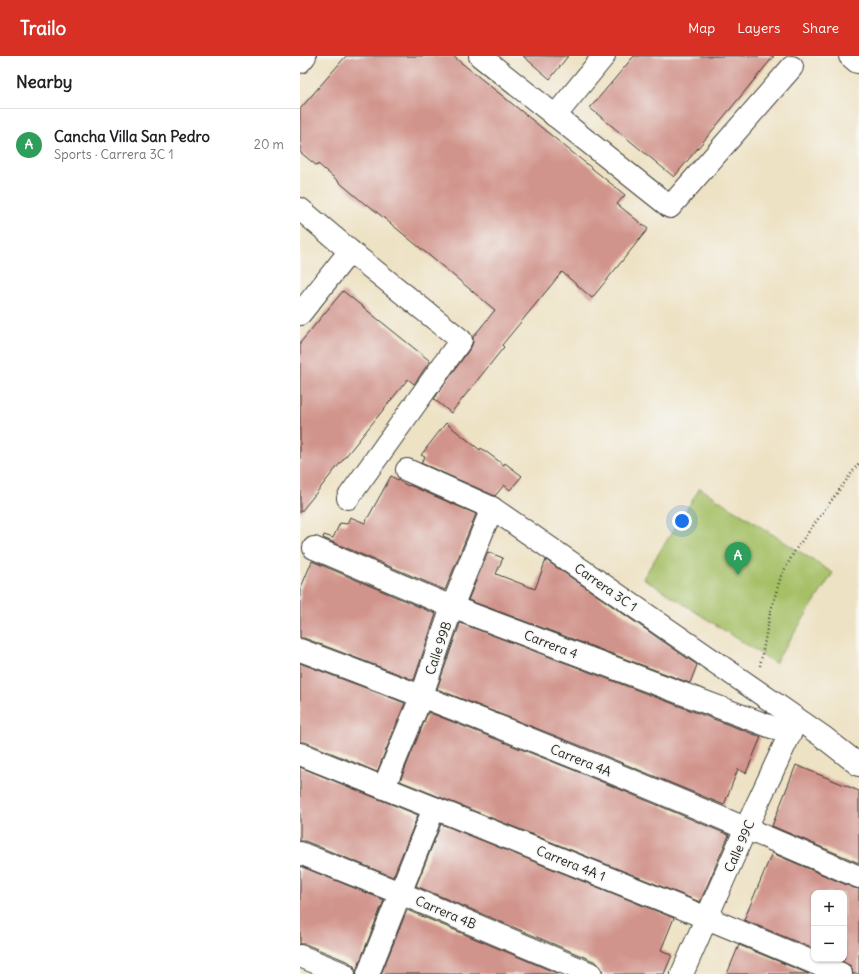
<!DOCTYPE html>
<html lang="en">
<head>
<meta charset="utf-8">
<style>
	body { margin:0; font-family:Delius,sans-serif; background:#f6f6f6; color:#202124 }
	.controls { position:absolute; right:12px; bottom:12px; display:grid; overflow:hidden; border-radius:8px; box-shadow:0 1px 3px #0004 }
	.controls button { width:36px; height:36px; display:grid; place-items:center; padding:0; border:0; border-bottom:1px solid #e0e0e0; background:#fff; color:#202124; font:20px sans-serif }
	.you { position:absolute; left:382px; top:465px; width:14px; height:14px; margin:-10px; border:3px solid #fff; border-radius:50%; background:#1a73e8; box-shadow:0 0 0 6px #1a73e833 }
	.badge { display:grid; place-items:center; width:26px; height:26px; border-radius:50%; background:#d93025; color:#fff; font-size:13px; font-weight:700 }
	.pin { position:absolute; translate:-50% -33px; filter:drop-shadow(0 1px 2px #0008) }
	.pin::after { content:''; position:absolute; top:21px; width:14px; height:12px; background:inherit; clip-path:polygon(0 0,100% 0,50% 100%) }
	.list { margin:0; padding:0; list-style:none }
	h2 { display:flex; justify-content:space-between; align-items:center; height:52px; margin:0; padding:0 16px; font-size:17px }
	h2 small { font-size:13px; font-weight:400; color:#757577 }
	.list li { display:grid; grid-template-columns:26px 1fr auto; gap:12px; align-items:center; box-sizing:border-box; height:72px; padding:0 16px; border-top:1px solid #e0e0e0 }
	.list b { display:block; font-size:15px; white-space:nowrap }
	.list p { margin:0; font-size:13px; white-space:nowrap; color:#757577 }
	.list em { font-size:13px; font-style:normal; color:#757577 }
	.map { position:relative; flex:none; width:559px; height:918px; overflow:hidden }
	header { display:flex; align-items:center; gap:24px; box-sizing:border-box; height:56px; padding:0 20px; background:#d93025; color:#fff }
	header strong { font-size:19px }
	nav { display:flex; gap:22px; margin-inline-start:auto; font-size:14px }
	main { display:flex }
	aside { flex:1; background:#fff }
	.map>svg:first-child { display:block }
</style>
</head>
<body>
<header>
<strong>Trailo</strong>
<nav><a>Map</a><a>Layers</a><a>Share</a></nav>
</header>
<main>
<aside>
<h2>Nearby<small></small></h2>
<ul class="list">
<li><span class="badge" style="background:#2e9e5b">A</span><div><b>Cancha Villa San Pedro</b><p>Sports · Carrera 3C 1</p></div><em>20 m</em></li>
</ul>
</aside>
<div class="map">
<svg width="559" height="918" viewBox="0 0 559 918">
	<rect width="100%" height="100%" fill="#f6f6f2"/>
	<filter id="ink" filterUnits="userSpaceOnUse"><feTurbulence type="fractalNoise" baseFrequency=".025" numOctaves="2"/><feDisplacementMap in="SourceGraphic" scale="8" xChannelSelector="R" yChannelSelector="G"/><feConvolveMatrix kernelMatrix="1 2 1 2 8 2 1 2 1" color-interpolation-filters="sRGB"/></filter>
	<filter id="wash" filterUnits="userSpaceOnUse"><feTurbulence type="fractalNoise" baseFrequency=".012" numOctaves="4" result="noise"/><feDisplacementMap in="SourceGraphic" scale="16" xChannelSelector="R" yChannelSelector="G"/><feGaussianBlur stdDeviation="0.9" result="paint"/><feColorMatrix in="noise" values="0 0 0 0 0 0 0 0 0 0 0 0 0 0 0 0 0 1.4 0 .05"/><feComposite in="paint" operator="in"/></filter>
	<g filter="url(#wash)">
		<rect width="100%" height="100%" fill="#eee2c4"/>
		<path fill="#a6c066" stroke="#616e41" d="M400 432 533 517 475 607 343 522Z"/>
		<g id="blocks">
			<g fill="#d1948c">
				<path d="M46 0H153L325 139 317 148 348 173 292 242 262 216 202 289 204 291 151 357 134 343 171 291 173 286V281L195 254 67 148 66 149 18 108 17 110 0 96V53Z"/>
				<path d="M223 0H268L250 23Z"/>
				<path d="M334 0H474L374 121 290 52Z"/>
				<path d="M43 235 130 305 114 328 108 323 0 457V287Z"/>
				<path d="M146 367 180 394 181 392 204 409 205 407 222 420 210 434 204 429 195 440 121 407 125 401 121 399Z"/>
				<path d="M91 420 108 430 109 429 176 458 145 534 23 482 24 479 33 482 40 467 47 468 50 461 65 467Z"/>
				<path d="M188 496 203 502 196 518 235 533 246 504 397 609 390 627 168 544Z"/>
				<path d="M12 505 136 558 114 624 4 582H0V534Z"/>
				<path d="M160 567 461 681 446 717 438 713 424 749 286 692 137 633Z"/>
				<path d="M0 607 105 647 77 716 5 686H0Z"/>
				<path d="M128 656 276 715 429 779 400 846 100 725Z"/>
				<path d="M496 709 559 735V807L472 770Z"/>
				<path d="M0 711 118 759 93 821 5 785H0Z"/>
				<path d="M141 768 374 862 361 894 372 899 364 918H303L301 911 296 906 116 830Z"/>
				<path d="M472 797 554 832 559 833V918H553L551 910 538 903H544V837H514V893L444 864Z"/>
				<path d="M0 810 84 844 56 915 54 910 49 906 5 888H0Z"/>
				<path d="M107 854 259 918H81Z"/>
				<path d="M439 889 509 918H427Z"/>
			</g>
		</g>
	</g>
	<g filter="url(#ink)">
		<use href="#blocks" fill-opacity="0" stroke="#3c3a35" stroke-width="1"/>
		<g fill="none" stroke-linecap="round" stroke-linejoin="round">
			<g stroke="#3c3a35" stroke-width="24">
				<g id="minor">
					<path d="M180 0 370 151 492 11"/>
					<path d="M550 0 557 6"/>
					<path d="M0 6 5 0"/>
					<path d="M255 60 304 0"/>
					<path d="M0 153 50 195 161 284 48 442"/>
					<path d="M0 258 50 195"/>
					<path d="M107 414 192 452 522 680 559 709"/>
					<path d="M14 492 152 551 490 678"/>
					<path d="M0 594C188 664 375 741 559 821"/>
					<path d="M0 698 407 862 541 918"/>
					<path d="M84 731 122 639 152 551 192 452"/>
					<path d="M0 797 100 837 291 918"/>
					<path d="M0 900 44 918"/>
					<path d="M68 918 134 752"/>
					<path d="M382 918 446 772 496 665"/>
				</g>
			</g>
			<path stroke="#3c3a35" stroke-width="2.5" stroke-dasharray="1 3" stroke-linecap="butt" d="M460 610 470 557 481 520 496 493 559 407"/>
			<use href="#minor" stroke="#fff" stroke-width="22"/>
		</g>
	</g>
	<g text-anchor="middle" stroke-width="3" stroke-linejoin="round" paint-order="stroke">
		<g font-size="13" fill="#1c1c1c" stroke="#f6f6f2">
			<text transform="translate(306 531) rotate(35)" y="5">Carrera 3C 1</text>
			<text transform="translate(251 588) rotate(21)" y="5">Carrera 4</text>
			<text transform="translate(138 592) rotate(-71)" y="5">Calle 99B</text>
			<text transform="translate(281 704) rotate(22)" y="5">Carrera 4A</text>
			<text transform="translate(439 790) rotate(-66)" y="5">Calle 99C</text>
			<text transform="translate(271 807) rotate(22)" y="5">Carrera 4A 1</text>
			<text transform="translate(146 856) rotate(23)" y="5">Carrera 4B</text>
		</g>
	</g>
</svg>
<div class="controls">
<button>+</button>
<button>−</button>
</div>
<div class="you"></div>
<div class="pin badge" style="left:438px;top:519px;background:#2e9e5b">A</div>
</div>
</main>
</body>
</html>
